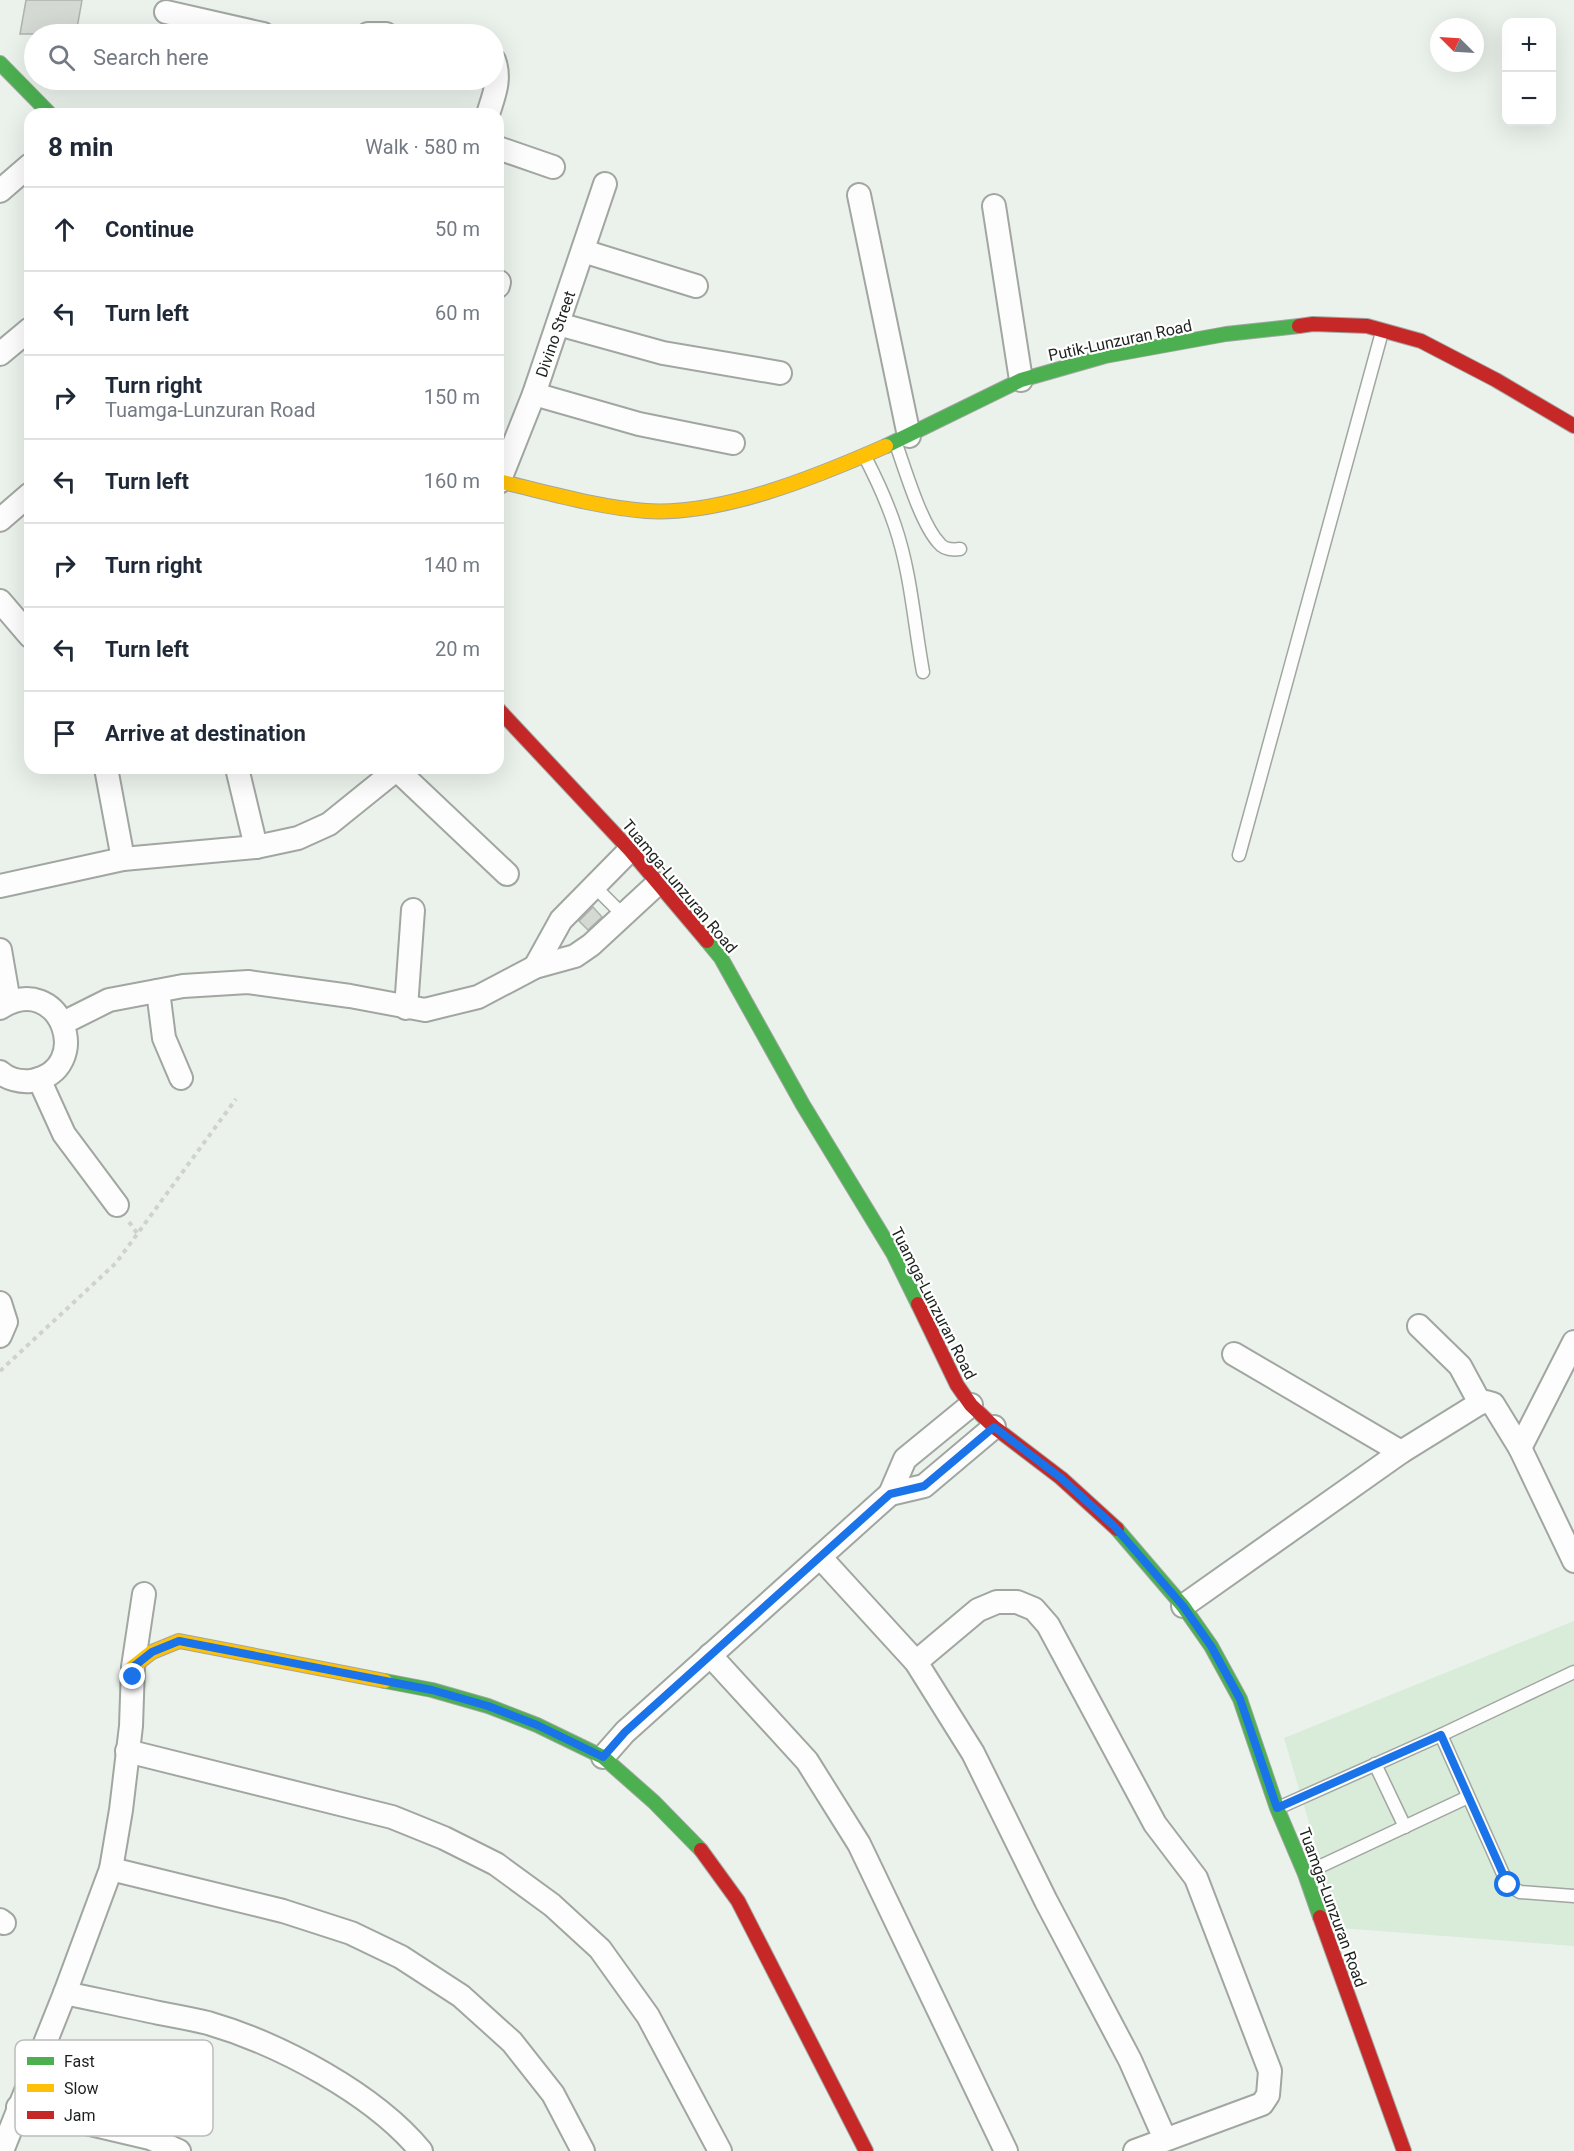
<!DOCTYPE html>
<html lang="en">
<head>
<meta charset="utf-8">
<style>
	body { margin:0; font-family:Roboto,sans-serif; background:#f2f2f3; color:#1f2937 }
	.controls { position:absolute; right:18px; top:18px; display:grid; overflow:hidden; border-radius:12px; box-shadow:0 6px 24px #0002 }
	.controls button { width:54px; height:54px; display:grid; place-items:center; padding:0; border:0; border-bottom:2px solid #e0e1e3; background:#fff; color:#1f2937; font:30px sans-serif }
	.compass { position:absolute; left:1430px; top:18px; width:54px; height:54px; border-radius:50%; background:#fff; box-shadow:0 6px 24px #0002; rotate:294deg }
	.stop { position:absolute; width:18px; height:18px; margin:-14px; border:4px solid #1a73e8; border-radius:50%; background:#fff }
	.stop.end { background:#1a73e8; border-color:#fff; box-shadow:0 2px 6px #0008 }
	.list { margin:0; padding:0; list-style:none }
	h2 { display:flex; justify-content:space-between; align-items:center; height:78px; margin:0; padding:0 24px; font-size:26px }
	h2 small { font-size:20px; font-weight:400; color:#747a83 }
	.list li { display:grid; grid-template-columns:39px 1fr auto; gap:18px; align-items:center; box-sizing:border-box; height:84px; padding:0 24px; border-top:2px solid #e0e1e3 }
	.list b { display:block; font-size:22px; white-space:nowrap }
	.list p { margin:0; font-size:20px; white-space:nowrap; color:#747a83 }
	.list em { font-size:20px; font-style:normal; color:#747a83 }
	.icon { flex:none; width:33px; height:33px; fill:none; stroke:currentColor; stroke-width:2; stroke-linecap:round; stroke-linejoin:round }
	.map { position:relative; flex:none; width:1574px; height:2151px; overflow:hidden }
	.search { position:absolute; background:#fff; box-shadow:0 6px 24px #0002; left:24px; top:24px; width:480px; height:66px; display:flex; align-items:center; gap:15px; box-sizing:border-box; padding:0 21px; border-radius:33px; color:#747a83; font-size:22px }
	.panel { position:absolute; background:#fff; box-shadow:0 6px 24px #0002; left:24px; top:108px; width:480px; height:666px; border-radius:18px }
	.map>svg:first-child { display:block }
</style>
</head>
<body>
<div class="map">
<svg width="1574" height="2151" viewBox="0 0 1574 2151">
	<rect width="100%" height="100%" fill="#ebf2eb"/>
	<path fill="#d9ebd9" d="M1574 1621V1946L1340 1928 1284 1738Z"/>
	<g fill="#d4d9d4" stroke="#aeb3ae" stroke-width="1.5">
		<path d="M26 0H82L76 34H20Z"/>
		<path d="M593 907 602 917 588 930 579 921Z"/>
	</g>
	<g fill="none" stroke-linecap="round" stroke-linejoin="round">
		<g stroke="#a1a6a1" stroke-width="15">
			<g id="lane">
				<path d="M896 444C905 469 921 524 939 543 944 550 952 550 960 549"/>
				<path d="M865 457C877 480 887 502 895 526 911 573 914 623 923 672"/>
				<path d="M1239 855 1382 332"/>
				<path d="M594 886 623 915"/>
				<path d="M1441 1735 1508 1885 1520 1892 1574 1896"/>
				<path d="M1375 1764 1405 1827"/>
				<path d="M1278 1808 1441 1735 1574 1672"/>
				<path d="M1306 1873 1468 1797"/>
			</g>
		</g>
		<g stroke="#a1a6a1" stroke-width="26">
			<g id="street">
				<path d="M166 12 263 34"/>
				<path d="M368 34H386"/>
				<path d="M488 114C494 95 501 79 494 60"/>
				<path d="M498 148 553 167"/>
				<path d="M0 191 30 165"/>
				<path d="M859 195 909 436"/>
				<path d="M994 206 1021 380"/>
				<path d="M583 251 696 286"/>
				<path d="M498 286 499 282"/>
				<path d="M558 324 663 353 780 373"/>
				<path d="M0 354 30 329"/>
				<path d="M534 394 639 424 733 443"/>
				<path d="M499 482 534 394 605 184"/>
				<path d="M0 520 30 494"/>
				<path d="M0 601 30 636"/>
				<path d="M106 768 123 859"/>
				<path d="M237 768 256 847"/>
				<path d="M395 768 507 874"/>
				<path d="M0 886 123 859 256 847 298 838 329 824 396 770"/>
				<path d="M0 950 9 1002"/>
				<path d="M535 967 561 920 630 850"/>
				<path d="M158 991 164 1038 181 1078"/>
				<path d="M0 1008C61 969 96 1070 31 1081 20 1082 8 1079 0 1072"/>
				<path d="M406 1008 413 910"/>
				<path d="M63 1023 109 1000 183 986 248 982 350 996 425 1010 478 997 535 967 575 956 591 945 657 884"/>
				<path d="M39 1079 64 1134 117 1205"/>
				<path d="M0 1303 6 1322 0 1336"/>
				<path d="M1419 1326 1460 1366 1480 1403"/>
				<path d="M1234 1354 1401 1452"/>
				<path d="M971 1405 905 1459 890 1494 924 1486 994 1427"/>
				<path d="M1520 1448 1574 1342"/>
				<path d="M820 1557 916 1662 973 1753 1046 1901 1130 2060 1165 2139"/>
				<path d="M1183 1606 1401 1452 1480 1403 1486 1402 1493 1404 1520 1448 1574 1561"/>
				<path d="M710 1655 807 1761 859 1844 1006 2151"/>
				<path d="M916 1662 978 1610 997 1602H1017L1034 1609 1048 1625 1155 1824 1196 1878 1270 2071 1268 2095 1262 2104 1135 2151"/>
				<path d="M127 1751 392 1817 444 1838 496 1864 552 1905 600 1949 648 2016 720 2151"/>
				<path d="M603 1757 625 1732 890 1494"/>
				<path d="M111 1869 283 1911 351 1933 401 1957 461 1996 512 2042 553 2094 583 2151"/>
				<path d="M0 1920 4 1923"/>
				<path d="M65 1993C97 2000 128 2006 159 2013 175 2016 192 2019 208 2023 280 2044 374 2094 421 2151"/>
				<path d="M18 2107 150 2138 179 2151"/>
				<path d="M2 2151 65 1993 111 1869 121 1810 131 1726 133 1667 144 1594"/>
			</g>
		</g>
		<g stroke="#a1a6a1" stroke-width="16">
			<g id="fast">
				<path d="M0 63 50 114"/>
				<path d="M886 446 1021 380 1105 356 1226 334 1299 326"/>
				<path d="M707 941 721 958 803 1105 893 1253 918 1304"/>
				<path d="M1117 1529 1183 1606 1211 1646 1240 1699 1277 1808 1305 1874 1320 1917"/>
				<path d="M385 1681 432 1690 488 1706 537 1725 603 1757 654 1802 701 1850"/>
			</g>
		</g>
		<g stroke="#a1a6a1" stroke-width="16">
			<g id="slow">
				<path d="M498 481C546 492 596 507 646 511 721 516 818 476 886 446"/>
				<path d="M133 1667 152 1652 179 1641 385 1681"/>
			</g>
		</g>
		<g stroke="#a1a6a1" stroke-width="16">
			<g id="jam">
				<path d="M1299 326 1313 324 1367 326 1421 341 1496 380 1574 426"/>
				<path d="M498 709 630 850 707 941"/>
				<path d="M918 1304 957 1385 971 1405 994 1427 1061 1478 1117 1529"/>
				<path d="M701 1850 738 1901 866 2151"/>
				<path d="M1320 1917 1404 2151"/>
			</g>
		</g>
		<g stroke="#cfd2cf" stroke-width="4" stroke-dasharray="4.5 4.5" stroke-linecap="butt">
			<path d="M129 1222 137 1233"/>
			<path d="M0 1371 116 1263 236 1099"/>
		</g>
		<use href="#lane" stroke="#fcfdfc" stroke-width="12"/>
		<use href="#street" stroke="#fcfdfc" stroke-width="22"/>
		<use href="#fast" stroke="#4caf50" stroke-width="14"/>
		<use href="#slow" stroke="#ffc107" stroke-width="14"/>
		<use href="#jam" stroke="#c62828" stroke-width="14"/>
	</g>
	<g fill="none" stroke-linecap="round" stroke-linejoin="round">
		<path stroke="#1a73e8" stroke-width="8" d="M133 1677V1667L152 1652 179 1641 432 1690 488 1706 537 1725 603 1757 625 1732 890 1494 924 1486 994 1427 1061 1478 1114 1526 1183 1606 1211 1646 1240 1699 1277 1808 1441 1735 1508 1885"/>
	</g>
	<g text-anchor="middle" stroke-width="4.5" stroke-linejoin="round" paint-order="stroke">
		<g font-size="16" fill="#1d211d" stroke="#fff">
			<text transform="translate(555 334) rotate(-71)" y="6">Divino Street</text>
			<text transform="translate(1120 340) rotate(-12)" y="6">Putik-Lunzuran Road</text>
			<text transform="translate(680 886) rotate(50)" y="6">Tuamga-Lunzuran Road</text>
			<text transform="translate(934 1303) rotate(63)" y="6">Tuamga-Lunzuran Road</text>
			<text transform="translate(1333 1907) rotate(70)" y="6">Tuamga-Lunzuran Road</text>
		</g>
	</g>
	<rect x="15" y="2040" width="198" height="96" rx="9" fill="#fff" stroke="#bbbcbb" stroke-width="1.5"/>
	<rect x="27" y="2057" width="27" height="8" fill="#4caf50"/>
	<rect x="27" y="2084" width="27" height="8" fill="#ffc107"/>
	<rect x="27" y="2111" width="27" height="8" fill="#c62828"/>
	<g font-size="16" fill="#1d211d">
		<text x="64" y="2067">Fast</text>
		<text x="64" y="2094">Slow</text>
		<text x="64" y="2121">Jam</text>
	</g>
</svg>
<div class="controls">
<button>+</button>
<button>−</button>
</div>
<svg class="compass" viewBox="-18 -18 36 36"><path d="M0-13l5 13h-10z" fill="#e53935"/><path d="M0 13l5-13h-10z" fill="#747a83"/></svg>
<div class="stop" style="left:1508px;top:1885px"></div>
<div class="stop end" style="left:133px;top:1677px"></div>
<div class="search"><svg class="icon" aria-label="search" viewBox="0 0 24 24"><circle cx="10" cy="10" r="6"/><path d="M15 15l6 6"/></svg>Search here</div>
<section class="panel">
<h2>8 min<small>Walk · 580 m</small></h2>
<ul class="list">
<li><svg class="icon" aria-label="ahead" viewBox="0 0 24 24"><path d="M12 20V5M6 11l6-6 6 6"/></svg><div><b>Continue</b></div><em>50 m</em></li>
<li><svg class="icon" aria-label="left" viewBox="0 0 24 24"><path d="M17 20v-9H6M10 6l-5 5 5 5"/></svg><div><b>Turn left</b></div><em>60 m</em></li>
<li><svg class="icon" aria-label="right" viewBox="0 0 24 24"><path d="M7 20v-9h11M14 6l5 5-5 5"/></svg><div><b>Turn right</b><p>Tuamga-Lunzuran Road</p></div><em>150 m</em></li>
<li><svg class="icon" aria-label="left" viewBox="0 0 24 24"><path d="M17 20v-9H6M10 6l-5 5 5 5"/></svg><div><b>Turn left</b></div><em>160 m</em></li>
<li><svg class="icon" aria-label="right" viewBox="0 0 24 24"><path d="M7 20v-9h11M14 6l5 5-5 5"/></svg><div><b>Turn right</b></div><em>140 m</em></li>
<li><svg class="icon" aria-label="left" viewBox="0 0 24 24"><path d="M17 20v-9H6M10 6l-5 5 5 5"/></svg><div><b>Turn left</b></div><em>20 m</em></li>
<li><svg class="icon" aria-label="arrive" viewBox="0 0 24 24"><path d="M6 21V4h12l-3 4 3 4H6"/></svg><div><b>Arrive at destination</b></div></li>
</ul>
</section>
</div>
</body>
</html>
